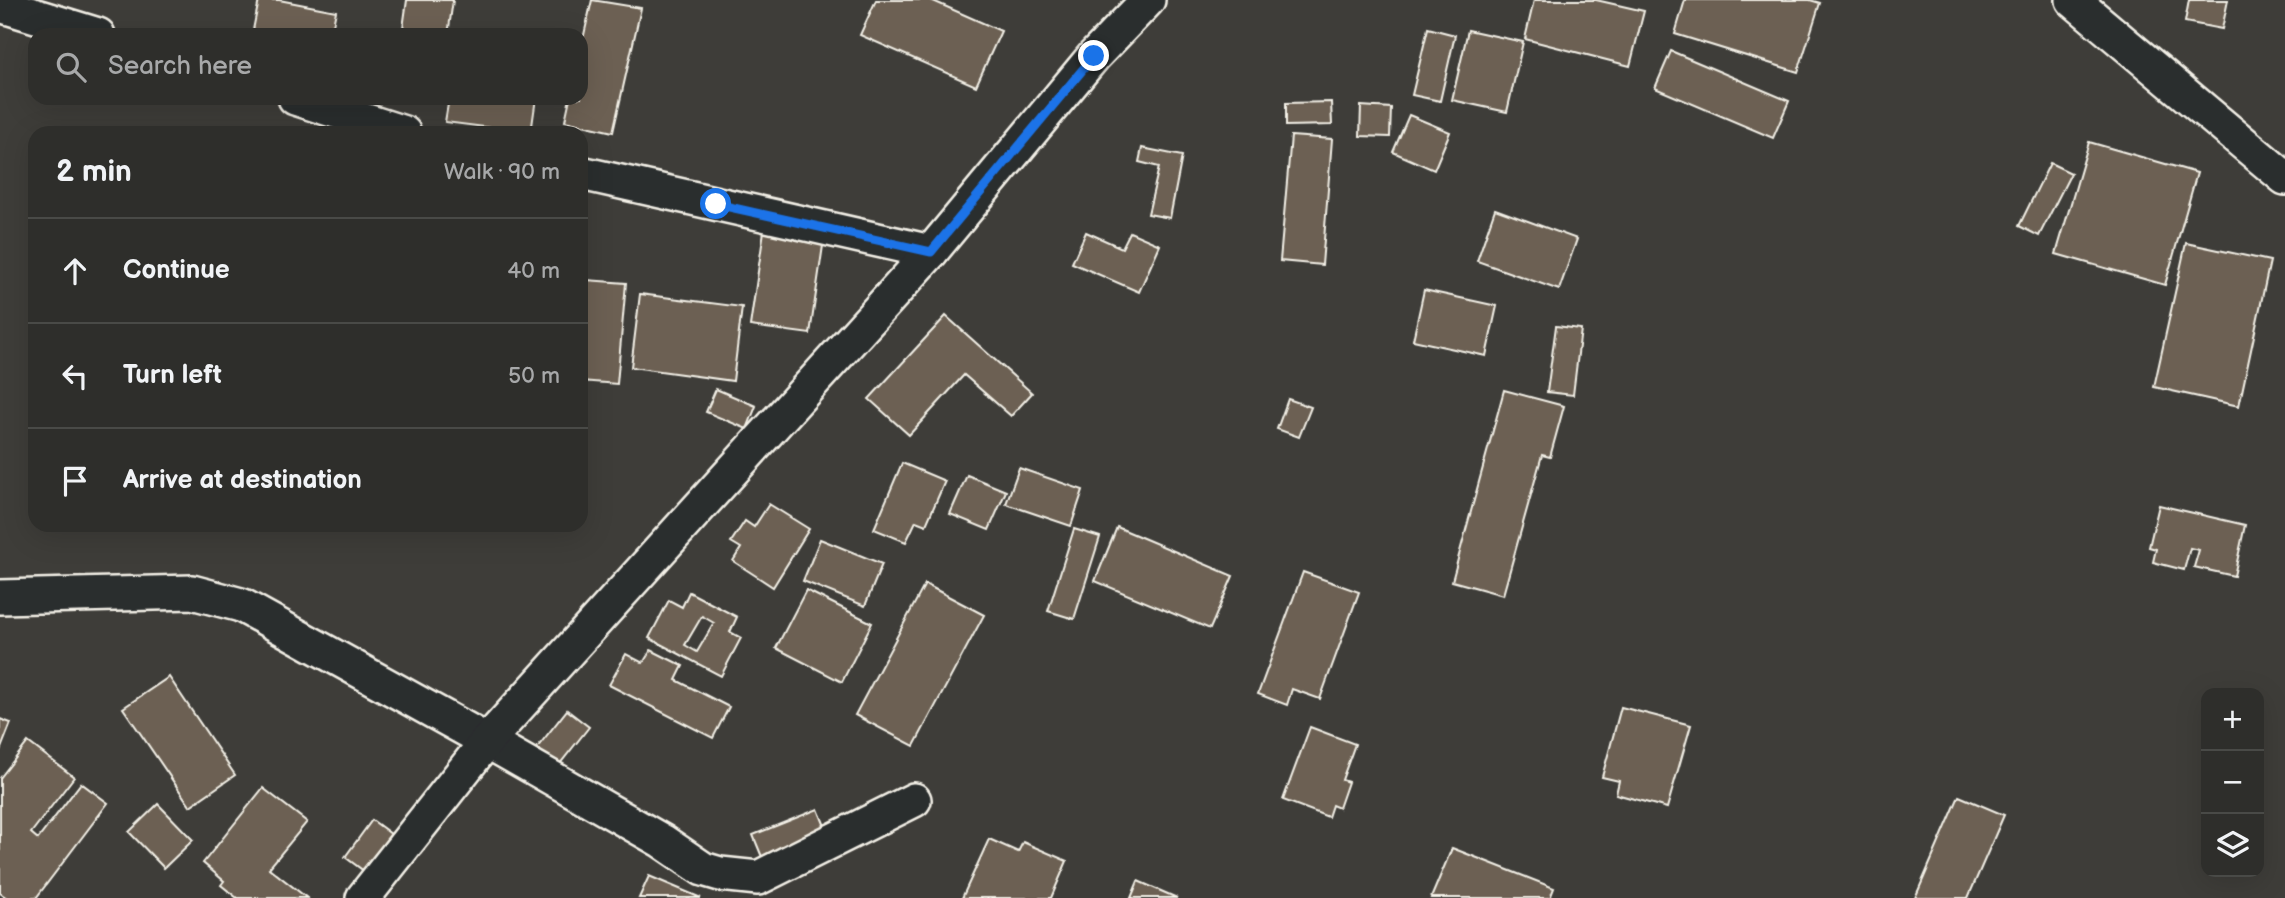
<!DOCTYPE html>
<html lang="en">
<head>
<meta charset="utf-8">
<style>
	body { margin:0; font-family:"Balsamiq Sans",sans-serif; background:#3a3a37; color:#f1f3f6 }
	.controls { position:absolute; right:21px; bottom:21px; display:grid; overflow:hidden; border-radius:14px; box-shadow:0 7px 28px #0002 }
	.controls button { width:63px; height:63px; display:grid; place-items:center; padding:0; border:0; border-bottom:2px solid #494a47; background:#2e2e2b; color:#f1f3f6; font:35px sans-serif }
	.stop { position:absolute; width:21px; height:21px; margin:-16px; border:5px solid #1a73e8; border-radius:50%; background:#fff }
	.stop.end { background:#1a73e8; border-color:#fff; box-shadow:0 2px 7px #0008 }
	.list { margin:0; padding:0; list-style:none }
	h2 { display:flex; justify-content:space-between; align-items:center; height:91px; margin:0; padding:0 28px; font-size:30px }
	h2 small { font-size:23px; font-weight:400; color:#a7a8a9 }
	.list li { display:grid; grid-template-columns:46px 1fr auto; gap:21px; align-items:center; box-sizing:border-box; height:105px; padding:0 28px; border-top:2px solid #494a47 }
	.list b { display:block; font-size:26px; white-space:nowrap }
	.list em { font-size:23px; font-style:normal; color:#a7a8a9 }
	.icon { flex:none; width:38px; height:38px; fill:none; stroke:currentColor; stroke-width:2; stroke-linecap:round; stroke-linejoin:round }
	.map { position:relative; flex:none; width:2285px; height:898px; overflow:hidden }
	.search { position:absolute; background:#2e2e2b; box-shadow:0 7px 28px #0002; left:28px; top:28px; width:560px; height:77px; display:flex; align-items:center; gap:18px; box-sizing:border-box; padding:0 24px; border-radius:21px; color:#a7a8a9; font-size:26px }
	.panel { position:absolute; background:#2e2e2b; box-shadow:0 7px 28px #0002; left:28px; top:126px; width:560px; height:406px; border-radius:21px }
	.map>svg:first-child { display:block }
</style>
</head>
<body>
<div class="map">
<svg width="2285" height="898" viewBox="0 0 2285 898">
	<rect width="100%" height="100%" fill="#3e3d39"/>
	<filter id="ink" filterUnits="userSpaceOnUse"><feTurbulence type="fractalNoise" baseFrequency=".0143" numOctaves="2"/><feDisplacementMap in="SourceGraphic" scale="14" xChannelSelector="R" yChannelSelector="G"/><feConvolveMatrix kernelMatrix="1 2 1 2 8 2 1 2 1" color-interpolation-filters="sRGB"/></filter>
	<g filter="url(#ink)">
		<g fill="#6c6153" stroke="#f4f1e8" stroke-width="2" fill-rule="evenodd">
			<path d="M259 0H279L336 11 331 35H252Z"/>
			<path d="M407 0H453L448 35H402Z"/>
			<path d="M592 0 641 8 613 132 565 121 570 98H581V48Z"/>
			<path d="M876 0H931L1001 31 976 86 860 35Z"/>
			<path d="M1534 0H1596L1644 11 1630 66 1525 39Z"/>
			<path d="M1685 0H1810L1820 3 1798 72 1675 34Z"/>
			<path d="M2189 0H2228L2222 29 2185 22Z"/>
			<path d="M1428 28 1455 35 1440 101 1412 95Z"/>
			<path d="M1468 30 1523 42 1507 112 1452 100Z"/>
			<path d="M1671 51 1789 101 1773 138 1655 88Z"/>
			<path d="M449 98H536L531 133 445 122Z"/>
			<path d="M1331 102 1332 125 1286 126V103Z"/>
			<path d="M1361 106 1391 108 1390 137 1360 136Z"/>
			<path d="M1409 115 1450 132 1434 170 1393 152Z"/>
			<path d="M1291 136 1332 139 1322 265 1280 261Z"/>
			<path d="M2089 142 2197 173 2165 285 2056 254Z"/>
			<path d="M1142 148 1182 156 1170 218 1148 214 1159 167 1139 162Z"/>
			<path d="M2050 163 2071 173 2039 236 2019 226Z"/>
			<path d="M1495 209 1577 239 1559 290 1477 261Z"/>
			<path d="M765 224 825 232 810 334 750 326Z"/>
			<path d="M1086 232 1122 248 1130 232 1160 245 1139 292 1072 263Z"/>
			<path d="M2186 243 2270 261 2239 406 2154 387Z"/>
			<path d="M586 280 626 283 617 384 581 381Z"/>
			<path d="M1424 290 1497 306 1486 356 1413 340Z"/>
			<path d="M640 294 742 307 733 381 631 367Z"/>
			<path d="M946 316 1032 393 1011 416 964 375 909 435 869 399Z"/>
			<path d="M1556 326 1581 329 1573 395 1547 392Z"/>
			<path d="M716 389 756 406 747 429 706 412Z"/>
			<path d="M1504 390 1564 406 1550 457 1542 455 1503 595 1452 581Z"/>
			<path d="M1288 399 1311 407 1299 437 1277 429Z"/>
			<path d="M902 463 945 481 926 525 916 521 906 542 874 529Z"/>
			<path d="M1019 468 1083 490 1071 526 1006 504Z"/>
			<path d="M967 475 1006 491 989 530 950 514Z"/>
			<path d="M769 504 809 529 773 587 733 561 741 548 731 542 745 521 754 527Z"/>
			<path d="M2159 505 2245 525 2234 576 2194 567 2199 550 2190 548 2184 570 2153 562 2156 549 2149 547Z"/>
			<path d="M1117 527 1233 576 1210 629 1095 581Z"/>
			<path d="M1074 529 1100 537 1074 619 1048 611Z"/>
			<path d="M820 539 882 564 865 606 803 581Z"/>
			<path d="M1303 572 1359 592 1320 699 1292 689 1287 705 1258 694Z"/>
			<path d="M925 584 984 615 914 746 855 715Z"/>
			<path d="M806 590 872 623 842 682 776 648Z"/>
			<path d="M689 592 737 617 730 632 741 638 721 676 649 638 669 600 682 607ZM702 616 714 623 697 652 685 645Z"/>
			<path d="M651 650 683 666 676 680 729 707 713 738 609 685 626 654 643 663Z"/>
			<path d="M169 677 235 775 190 806 123 708Z"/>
			<path d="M1621 707 1691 725 1667 808 1616 794 1619 781 1602 777Z"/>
			<path d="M567 710 589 727 555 770 533 753Z"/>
			<path d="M0 719 11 723 0 751Z"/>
			<path d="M1310 727 1355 744 1342 780 1348 782 1339 808 1332 805 1328 817 1283 800Z"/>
			<path d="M28 742 74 777 31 833 38 839 81 783 108 803 36 898H7L0 893V778Z"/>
			<path d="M263 788 307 822 269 868 307 898H237L221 885 224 881 203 863Z"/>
			<path d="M1959 796 2004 815 1968 898H1915Z"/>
			<path d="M158 804 193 840 164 868 129 832Z"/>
			<path d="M818 809 829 836 764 862 753 835Z"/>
			<path d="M372 820 399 840 372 877 345 857Z"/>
			<path d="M989 839 1018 852 1023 842 1067 861 1051 898H962Z"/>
			<path d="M1452 848 1554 888 1550 898H1431Z"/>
			<path d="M649 876 701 898H639Z"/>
			<path d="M1138 881 1177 898H1131Z"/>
		</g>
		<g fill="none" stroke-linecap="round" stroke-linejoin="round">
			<g stroke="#f4f1e8" stroke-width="38">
				<g id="street">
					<path d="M2073 0 2285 178"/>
					<path d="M0 5 98 35"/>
					<path d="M295 98 404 133"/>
					<path d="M581 173 931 252"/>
					<path d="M0 597 192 592 241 605 487 741 662 841 703 869 720 874 758 878 914 800"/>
					<path d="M363 898 487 741 931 252 1094 56 1148 0"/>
				</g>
			</g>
			<use href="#street" stroke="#2a2d2e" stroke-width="33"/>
		</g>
	</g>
	<g fill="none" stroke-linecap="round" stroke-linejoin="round" filter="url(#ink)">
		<path stroke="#1a73e8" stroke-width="9" d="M716 204 931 252 1094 56"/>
	</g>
</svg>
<div class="controls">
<button>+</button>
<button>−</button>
<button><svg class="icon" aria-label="layers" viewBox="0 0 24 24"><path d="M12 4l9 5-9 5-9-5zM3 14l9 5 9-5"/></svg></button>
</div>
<div class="stop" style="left:716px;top:204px"></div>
<div class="stop end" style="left:1094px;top:56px"></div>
<div class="search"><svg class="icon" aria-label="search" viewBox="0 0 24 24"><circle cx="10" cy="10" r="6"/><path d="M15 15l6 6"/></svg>Search here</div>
<section class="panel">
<h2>2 min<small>Walk · 90 m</small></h2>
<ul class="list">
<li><svg class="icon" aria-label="ahead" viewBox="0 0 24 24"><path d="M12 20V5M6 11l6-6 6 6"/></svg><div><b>Continue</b></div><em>40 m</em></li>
<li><svg class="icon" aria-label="left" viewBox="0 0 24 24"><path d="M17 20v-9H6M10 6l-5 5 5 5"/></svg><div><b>Turn left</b></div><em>50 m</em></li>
<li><svg class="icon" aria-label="arrive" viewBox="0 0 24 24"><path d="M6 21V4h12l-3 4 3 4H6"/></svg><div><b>Arrive at destination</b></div></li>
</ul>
</section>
</div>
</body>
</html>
